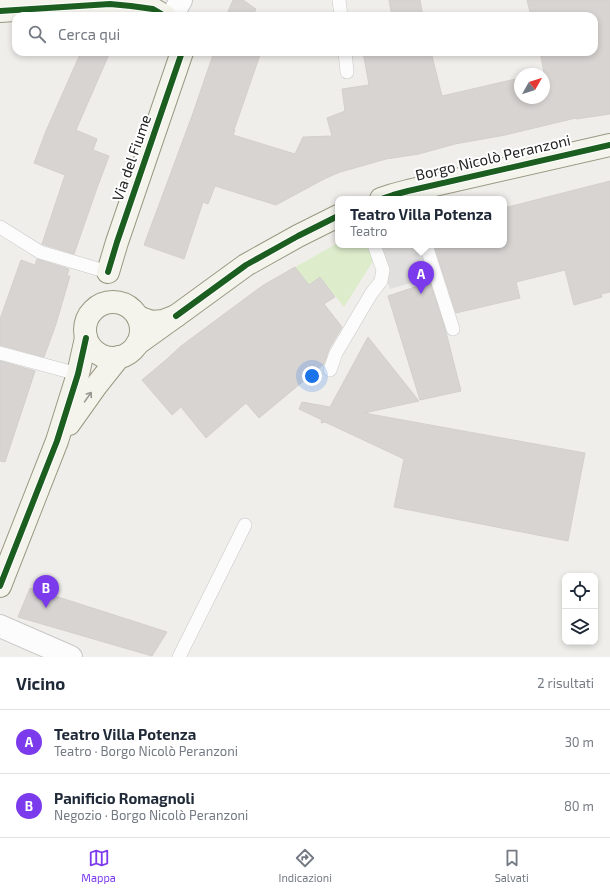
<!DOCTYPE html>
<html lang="it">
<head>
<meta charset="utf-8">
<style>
	body { margin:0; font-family:"Exo 2",sans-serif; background:#f2f2f3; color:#1f2937 }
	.controls { position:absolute; right:12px; bottom:12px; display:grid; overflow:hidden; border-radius:8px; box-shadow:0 2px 6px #0003 }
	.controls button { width:36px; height:36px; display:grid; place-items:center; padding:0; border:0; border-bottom:1px solid #e0e1e3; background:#fff; color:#1f2937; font:20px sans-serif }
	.compass { position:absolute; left:514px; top:68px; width:36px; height:36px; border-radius:50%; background:#fff; box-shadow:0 2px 6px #0003; rotate:51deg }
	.you { position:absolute; left:312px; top:376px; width:14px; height:14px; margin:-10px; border:3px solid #fff; border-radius:50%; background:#1a73e8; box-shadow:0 0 0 6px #1a73e833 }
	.badge { display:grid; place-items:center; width:26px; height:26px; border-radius:50%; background:#7c3aed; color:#fff; font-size:13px; font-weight:700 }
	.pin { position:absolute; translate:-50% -33px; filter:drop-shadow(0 1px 2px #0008) }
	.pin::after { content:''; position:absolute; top:21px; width:14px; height:12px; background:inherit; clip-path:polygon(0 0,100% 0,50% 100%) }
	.popup { position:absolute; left:335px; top:196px; width:172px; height:52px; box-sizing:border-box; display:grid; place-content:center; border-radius:8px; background:#fff; filter:drop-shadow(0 1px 3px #0005); font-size:13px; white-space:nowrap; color:#747a83 }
	.popup b { font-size:15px; color:#1f2937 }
	.popup::after { content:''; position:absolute; left:50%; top:100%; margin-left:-8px; border:8px solid transparent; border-top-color:#fff }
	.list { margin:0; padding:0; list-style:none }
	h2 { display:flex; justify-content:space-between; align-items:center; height:52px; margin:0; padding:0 16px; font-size:17px }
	h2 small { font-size:13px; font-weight:400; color:#747a83 }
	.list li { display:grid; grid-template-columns:26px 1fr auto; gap:12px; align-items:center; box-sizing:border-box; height:64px; padding:0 16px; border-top:1px solid #e0e1e3 }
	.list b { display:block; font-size:15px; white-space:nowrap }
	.list p { margin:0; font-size:13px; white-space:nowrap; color:#747a83 }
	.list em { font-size:13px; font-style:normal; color:#747a83 }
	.icon { flex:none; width:22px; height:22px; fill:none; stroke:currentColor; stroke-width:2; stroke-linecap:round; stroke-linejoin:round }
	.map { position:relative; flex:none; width:610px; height:657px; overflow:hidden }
	.search { position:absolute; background:#fff; box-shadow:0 2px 6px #0003; left:12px; right:12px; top:12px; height:44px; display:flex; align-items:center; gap:10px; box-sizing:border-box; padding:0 14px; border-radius:12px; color:#747a83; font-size:15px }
	.sheet { height:180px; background:#fff }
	nav { display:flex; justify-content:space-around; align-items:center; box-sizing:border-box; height:56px; border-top:1px solid #e0e1e3; background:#fff; font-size:11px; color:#747a83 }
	nav a { display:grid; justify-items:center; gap:2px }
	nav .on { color:#7c3aed }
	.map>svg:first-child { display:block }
</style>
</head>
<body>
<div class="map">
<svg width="610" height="657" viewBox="0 0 610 657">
	<rect width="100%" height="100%" fill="#f0eeeb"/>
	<path fill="#ddeccb" d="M338 243V245H367L375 258 344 307 320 277 309 285 295 267Z"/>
	<path fill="#e0dfde" d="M374 245H426L436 276 390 289Z"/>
	<g fill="#d7d4d2" stroke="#d3d0cc">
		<path d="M233 0H243L256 9 253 16H226Z"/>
		<path d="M389 0H420L423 16H392Z"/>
		<path d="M527 0H610V114L576 119V118L505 135 455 144 419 154 386 159 351 169 340 172 324 179 276 205 215 186 208 204 203 202 184 259 144 245 192 116 214 52H261L234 130H235L233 135 295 154 303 137 332 136 327 118 345 111 342 89 369 85 363 52H431L442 96 520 78V98H544V74H536L544 72 540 52H594V16H531Z"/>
		<path d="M81 52H110L76 130 97 139 93 150 109 156 97 188 74 254 42 244 65 175 34 163 46 131Z"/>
		<path d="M610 181V292L601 294 602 297 574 305 565 270 516 282 520 298 456 313 434 245H504V208Z"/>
		<path d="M37 259 69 269 67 276H70L56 324 44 357 0 345V319L21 260 35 265Z"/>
		<path d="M295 267 309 285 320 277 335 297 324 304 342 327 329 349 324 364 259 418 246 403 206 438 181 407 172 415 142 380 167 359 181 346 262 286Z"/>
		<path d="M430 282 446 332 461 391 420 400 388 296Z"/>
		<path d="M368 337 419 401 364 413 585 453 568 541 394 507 404 459 325 422 321 423 322 420 299 409 302 402 330 407Z"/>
		<path d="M0 361 35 371 5 462 0 461Z"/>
		<path d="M30 588 167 632 152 656 18 617Z"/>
	</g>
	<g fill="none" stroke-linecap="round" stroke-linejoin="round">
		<g stroke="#c9c8c7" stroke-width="14">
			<g id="lane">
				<path d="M339 0 341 16"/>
				<path d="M345 52 347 72"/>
				<path d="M0 227 40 252 108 272"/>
				<path d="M426 245 453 329"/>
				<path d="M0 353 78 374"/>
				<path d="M330 370 336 353 371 294 381 281 383 270 374 245"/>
				<path d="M179 657 245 525"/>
			</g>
		</g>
		<g stroke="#c9c8c7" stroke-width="24">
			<g id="street">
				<path d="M172 16 181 0"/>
				<path d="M0 626 71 657"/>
			</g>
		</g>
		<g stroke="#999a82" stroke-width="24">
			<g id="secondary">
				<path d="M0 11 110 4 131 6 153 9 165 16"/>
				<path d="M381 199 393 195 408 191 610 145"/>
				<path d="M108 272 117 242 182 52"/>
				<circle cx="113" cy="330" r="28"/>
				<path d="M176 316 246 265 298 236 338 216"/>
				<path d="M137 344 176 316 163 321 152 322 138 317"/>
				<path d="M69 424 96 386 119 357"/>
				<path d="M0 586 57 441 78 374 86 338"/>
			</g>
		</g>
		<use href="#lane" stroke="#fdfcfc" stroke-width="13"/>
		<use href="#street" stroke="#fdfcfc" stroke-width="22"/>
		<use href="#secondary" stroke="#f4f4ed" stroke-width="22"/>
		<g stroke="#fff" stroke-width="8">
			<g id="cycleway">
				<path d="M0 11 110 4 131 6 153 9 165 16"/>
				<path d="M381 199 393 195 408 191 610 145"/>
				<path d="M108 272 117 242 182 52"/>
				<path d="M176 316 246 265 298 236 338 216"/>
				<path d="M0 586 57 441 78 374 86 338"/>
			</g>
		</g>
		<use href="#cycleway" stroke="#1b5e20" stroke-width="6"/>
	</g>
	<defs><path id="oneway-shaft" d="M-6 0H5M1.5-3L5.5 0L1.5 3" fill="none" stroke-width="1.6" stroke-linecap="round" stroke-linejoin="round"/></defs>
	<use stroke="#969692" href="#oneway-shaft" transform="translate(88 397) rotate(-55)"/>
	<g text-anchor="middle" stroke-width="4" stroke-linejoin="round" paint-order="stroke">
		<g font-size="15" fill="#222" stroke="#fff">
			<text transform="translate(132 158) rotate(-71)" y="5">Via del Fiume</text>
			<text transform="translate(493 158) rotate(-13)" y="5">Borgo Nicolò Peranzoni</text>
		</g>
	</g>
</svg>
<div class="controls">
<button><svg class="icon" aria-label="locate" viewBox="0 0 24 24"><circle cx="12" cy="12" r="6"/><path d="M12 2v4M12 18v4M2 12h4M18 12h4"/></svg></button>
<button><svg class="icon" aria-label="layers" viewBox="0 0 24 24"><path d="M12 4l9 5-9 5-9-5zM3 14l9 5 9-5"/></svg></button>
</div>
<svg class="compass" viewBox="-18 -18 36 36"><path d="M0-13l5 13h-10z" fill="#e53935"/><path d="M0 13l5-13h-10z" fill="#747a83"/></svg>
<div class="you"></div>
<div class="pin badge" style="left:421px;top:294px">A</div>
<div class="popup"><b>Teatro Villa Potenza</b>Teatro</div>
<div class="pin badge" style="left:46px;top:608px">B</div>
<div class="search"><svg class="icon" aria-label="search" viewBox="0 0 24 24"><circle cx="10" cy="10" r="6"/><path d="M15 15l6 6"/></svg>Cerca qui</div>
</div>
<section class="sheet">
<h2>Vicino<small>2 risultati</small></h2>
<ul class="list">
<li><span class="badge">A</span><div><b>Teatro Villa Potenza</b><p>Teatro · Borgo Nicolò Peranzoni</p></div><em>30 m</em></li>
<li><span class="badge">B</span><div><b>Panificio Romagnoli</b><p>Negozio · Borgo Nicolò Peranzoni</p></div><em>80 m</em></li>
</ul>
</section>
<nav>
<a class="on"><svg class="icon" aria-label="map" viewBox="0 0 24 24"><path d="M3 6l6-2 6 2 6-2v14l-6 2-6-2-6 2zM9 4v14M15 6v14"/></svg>Mappa</a>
<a><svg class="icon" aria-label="directions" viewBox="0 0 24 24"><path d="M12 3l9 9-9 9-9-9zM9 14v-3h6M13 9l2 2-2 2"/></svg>Indicazioni</a>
<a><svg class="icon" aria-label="saved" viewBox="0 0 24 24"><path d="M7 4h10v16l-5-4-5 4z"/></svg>Salvati</a>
</nav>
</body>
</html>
